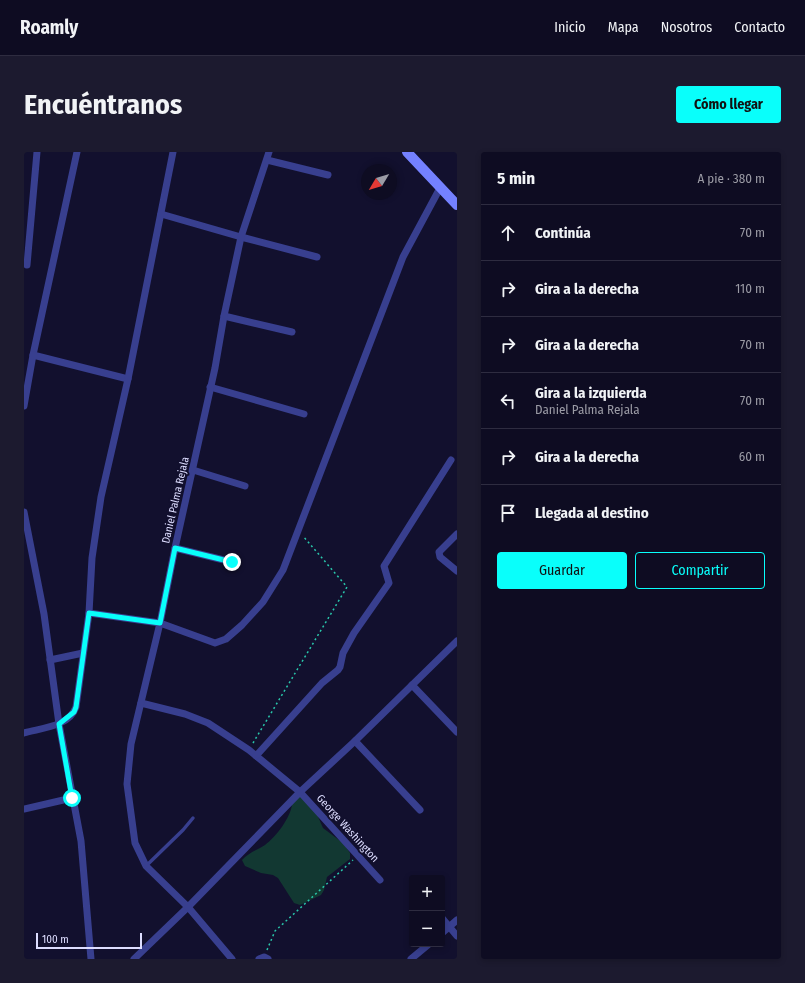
<!DOCTYPE html>
<html lang="es">
<head>
<meta charset="utf-8">
<style>
	body { margin:0; font-family:"Fira Sans Condensed",sans-serif; background:#1c1a2f; color:#f1f3f6 }
	.controls { position:absolute; right:12px; bottom:12px; display:grid; overflow:hidden; border-radius:4px; box-shadow:0 2px 6px #0003 }
	.controls button { width:36px; height:36px; display:grid; place-items:center; padding:0; border:0; border-bottom:1px solid #2e2c40; background:#0e0c22; color:#f1f3f6; font:20px sans-serif }
	.compass { position:absolute; left:337px; top:12px; width:36px; height:36px; border-radius:50%; background:#0e0c22; box-shadow:0 2px 6px #0003; rotate:232deg }
	.scale { position:absolute; left:12px; bottom:10px; width:106px; box-sizing:border-box; padding-left:4px; border:2px solid #ddf; border-top:0; font-size:11px; line-height:14px; white-space:nowrap; color:#ddf; -webkit-text-stroke:3px #12102e; paint-order:stroke }
	.stop { position:absolute; width:12px; height:12px; margin:-9px; border:3px solid #09fffb; border-radius:50%; background:#fff }
	.stop.end { background:#09fffb; border-color:#fff; box-shadow:0 1px 4px #0008 }
	.list { margin:0; padding:0; list-style:none }
	h2 { display:flex; justify-content:space-between; align-items:center; height:52px; margin:0; padding:0 16px; font-size:17px }
	h2 small { font-size:13px; font-weight:400; color:#9b9ba5 }
	.list li { display:grid; grid-template-columns:26px 1fr auto; gap:12px; align-items:center; box-sizing:border-box; height:56px; padding:0 16px; border-top:1px solid #2e2c40 }
	.list b { display:block; font-size:15px; white-space:nowrap }
	.list p { margin:0; font-size:13px; white-space:nowrap; color:#9b9ba5 }
	.list em { font-size:13px; font-style:normal; color:#9b9ba5 }
	.actions { display:flex; gap:8px; padding:12px 16px }
	.actions a { flex:1; padding:9px 0; border:1px solid #09fffb; border-radius:4px; text-align:center; font-size:14px; color:#09fffb }
	.actions .main { background:#09fffb; color:#111 }
	.icon { flex:none; width:22px; height:22px; fill:none; stroke:currentColor; stroke-width:2; stroke-linecap:round; stroke-linejoin:round }
	.map { position:relative; flex:none; width:433px; height:807px; overflow:hidden; border-radius:4px }
	header { display:flex; align-items:center; gap:24px; box-sizing:border-box; height:56px; padding:0 20px; background:#0e0c22; border-bottom:1px solid #2e2c40 }
	header strong { font-size:19px }
	nav { display:flex; gap:22px; margin-inline-start:auto; font-size:14px }
	.intro { display:flex; align-items:center; justify-content:space-between; box-sizing:border-box; height:96px; padding:0 24px }
	h1 { margin:0; font-size:28px }
	.button { padding:10px 18px; border-radius:4px; background:#09fffb; color:#111; font-size:14px; font-weight:700 }
	main { display:flex; gap:24px; padding:0 24px }
	aside { flex:1; background:#0e0c22; border-radius:4px; box-shadow:0 2px 6px #0003 }
	.map>svg:first-child { display:block }
</style>
</head>
<body>
<header>
<strong>Roamly</strong>
<nav><a>Inicio</a><a>Mapa</a><a>Nosotros</a><a>Contacto</a></nav>
</header>
<div class="intro"><h1>Encuéntranos</h1><a class="button">Cómo llegar</a></div>
<main>
<div class="map">
<svg width="433" height="807" viewBox="0 0 433 807">
	<rect width="100%" height="100%" fill="#12102e"/>
	<path fill="#123832" d="M276 643 292 660 299 676 319 691 326 701V707L303 725 300 738 297 743 276 753 270 751 254 726 249 723 237 721 221 714 218 708C224 701 233 698 241 693 252 685 267 665 268 652Z"/>
	<g fill="none" stroke-linecap="round" stroke-linejoin="round">
		<g stroke="#29c7ab" stroke-width="1.5" stroke-dasharray="2 3" stroke-linecap="butt">
			<path d="M229 591 323 435 279 384"/>
			<path d="M243 798 251 779 329 708"/>
		</g>
		<path stroke="#383f8f" stroke-width="3.5" d="M122 714 159 678 169 666"/>
		<g stroke="#383f8f" stroke-width="7">
			<path d="M243 8 304 23"/>
			<path d="M137 62 217 85 293 105"/>
			<path d="M3 113 13 0"/>
			<path d="M200 164 268 180"/>
			<path d="M9 203 53 0"/>
			<path d="M186 235 280 262"/>
			<path d="M0 254 9 203 104 227"/>
			<path d="M169 318 221 334"/>
			<path d="M0 360 20 462 35 572 57 689 67 807"/>
			<path d="M433 382 415 400 416 405 433 419"/>
			<path d="M151 396 208 410"/>
			<path d="M65 461 136 471 191 491 202 487 218 473 239 450 259 418 379 105 416 36"/>
			<path d="M26 508 59 501"/>
			<path d="M388 533 433 580"/>
			<path d="M117 551 161 562 184 571 225 598 276 640 356 728"/>
			<path d="M0 581C17 576 45 575 52 555L65 461 68 406 77 345 104 227 149 0"/>
			<path d="M331 589 396 658"/>
			<path d="M232 604 298 531 314 518 316 515 319 501 330 481 365 431 360 414 427 308"/>
			<path d="M0 657 48 646"/>
			<path d="M418 766 433 784"/>
			<path d="M418 781 433 768"/>
			<path d="M110 807 164 755 276 640 331 589 433 489"/>
			<path d="M208 807 164 755 122 714 111 691 103 632 107 592 136 471 151 396 191 216 200 164 217 85 245 0"/>
			<path d="M235 807 240 805 244 807"/>
			<path d="M387 807 405 792"/>
		</g>
		<path stroke="#7481ff" stroke-width="10" d="M383 0 433 53"/>
	</g>
	<g fill="none" stroke-linecap="round" stroke-linejoin="round">
		<path stroke="#09fffb" stroke-width="5" d="M48 646 35 572 50 560 52 555 65 461 136 471 151 396 208 410"/>
	</g>
	<g text-anchor="middle" stroke-width="4" stroke-linejoin="round" paint-order="stroke">
		<g font-size="11" fill="#ddf" stroke="#12102e">
			<text transform="translate(151 348) rotate(-77)" y="4">Daniel Palma Rejala</text>
			<text transform="translate(324 676) rotate(48)" y="4">George Washington</text>
		</g>
	</g>
</svg>
<div class="controls">
<button>+</button>
<button>−</button>
</div>
<svg class="compass" viewBox="-18 -18 36 36"><path d="M0-13l5 13h-10z" fill="#e53935"/><path d="M0 13l5-13h-10z" fill="#9b9ba5"/></svg>
<div class="scale">100 m</div>
<div class="stop" style="left:48px;top:646px"></div>
<div class="stop end" style="left:208px;top:410px"></div>
</div>
<aside>
<h2>5 min<small>A pie · 380 m</small></h2>
<ul class="list">
<li><svg class="icon" aria-label="ahead" viewBox="0 0 24 24"><path d="M12 20V5M6 11l6-6 6 6"/></svg><div><b>Continúa</b></div><em>70 m</em></li>
<li><svg class="icon" aria-label="right" viewBox="0 0 24 24"><path d="M7 20v-9h11M14 6l5 5-5 5"/></svg><div><b>Gira a la derecha</b></div><em>110 m</em></li>
<li><svg class="icon" aria-label="right" viewBox="0 0 24 24"><path d="M7 20v-9h11M14 6l5 5-5 5"/></svg><div><b>Gira a la derecha</b></div><em>70 m</em></li>
<li><svg class="icon" aria-label="left" viewBox="0 0 24 24"><path d="M17 20v-9H6M10 6l-5 5 5 5"/></svg><div><b>Gira a la izquierda</b><p>Daniel Palma Rejala</p></div><em>70 m</em></li>
<li><svg class="icon" aria-label="right" viewBox="0 0 24 24"><path d="M7 20v-9h11M14 6l5 5-5 5"/></svg><div><b>Gira a la derecha</b></div><em>60 m</em></li>
<li><svg class="icon" aria-label="arrive" viewBox="0 0 24 24"><path d="M6 21V4h12l-3 4 3 4H6"/></svg><div><b>Llegada al destino</b></div></li>
</ul>
<div class="actions"><a class="main">Guardar</a><a>Compartir</a></div>
</aside>
</main>
</body>
</html>
